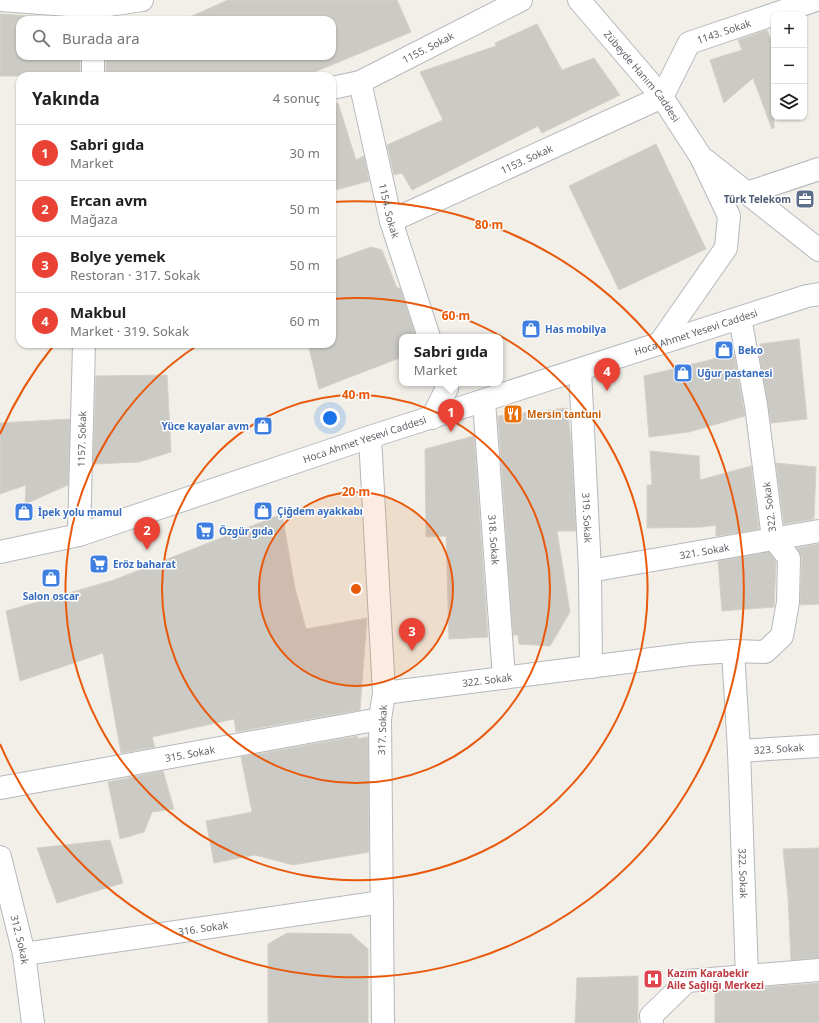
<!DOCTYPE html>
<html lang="tr">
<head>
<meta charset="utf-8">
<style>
	body { margin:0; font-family:"Noto Sans",sans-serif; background:#f6f6f6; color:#222 }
	.controls { position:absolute; right:12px; top:12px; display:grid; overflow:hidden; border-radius:8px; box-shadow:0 1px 3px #0004 }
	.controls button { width:36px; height:36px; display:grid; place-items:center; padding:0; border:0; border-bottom:1px solid #e0e0e0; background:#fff; color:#222; font:20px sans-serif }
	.you { position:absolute; left:330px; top:418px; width:14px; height:14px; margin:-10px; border:3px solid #fff; border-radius:50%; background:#1a73e8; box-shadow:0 0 0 6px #1a73e833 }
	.badge { display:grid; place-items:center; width:26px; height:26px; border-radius:50%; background:#ea4335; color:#fff; font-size:13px; font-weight:700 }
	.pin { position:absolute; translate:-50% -33px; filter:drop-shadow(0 1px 2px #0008) }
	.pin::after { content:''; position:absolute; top:21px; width:14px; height:12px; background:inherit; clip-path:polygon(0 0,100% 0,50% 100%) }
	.popup { position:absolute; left:399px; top:334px; width:104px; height:52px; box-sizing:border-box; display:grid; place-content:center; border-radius:8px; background:#fff; filter:drop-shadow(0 1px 3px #0005); font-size:13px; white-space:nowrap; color:#767676 }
	.popup b { font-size:15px; color:#222 }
	.popup::after { content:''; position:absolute; left:50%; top:100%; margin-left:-8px; border:8px solid transparent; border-top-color:#fff }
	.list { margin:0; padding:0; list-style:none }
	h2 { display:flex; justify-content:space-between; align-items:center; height:52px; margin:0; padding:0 16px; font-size:17px }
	h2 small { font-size:13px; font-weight:400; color:#767676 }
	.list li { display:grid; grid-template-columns:26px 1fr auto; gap:12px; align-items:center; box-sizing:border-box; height:56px; padding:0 16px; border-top:1px solid #e0e0e0 }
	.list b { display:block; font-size:15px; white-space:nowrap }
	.list p { margin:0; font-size:13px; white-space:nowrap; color:#767676 }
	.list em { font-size:13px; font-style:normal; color:#767676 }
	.icon { flex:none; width:22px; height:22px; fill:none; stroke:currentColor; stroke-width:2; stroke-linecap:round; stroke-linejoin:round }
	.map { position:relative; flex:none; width:819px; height:1023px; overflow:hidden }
	.search { position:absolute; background:#fff; box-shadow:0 1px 3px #0004; left:16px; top:16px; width:320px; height:44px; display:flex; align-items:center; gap:10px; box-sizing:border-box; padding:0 14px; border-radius:12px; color:#767676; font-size:15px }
	.panel { position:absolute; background:#fff; box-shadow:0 1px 3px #0004; left:16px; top:72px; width:320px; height:276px; border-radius:12px }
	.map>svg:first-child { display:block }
</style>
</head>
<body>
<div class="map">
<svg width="819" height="1023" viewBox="0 0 819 1023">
	<rect width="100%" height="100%" fill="#f1efe8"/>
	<g fill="#cccac5" stroke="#d6d1c6">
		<path d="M228 0H397L411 32 317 71 301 76H106V56H332V20H183Z"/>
		<path d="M0 14 85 19 20 20V56H80V76H0Z"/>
		<path d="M537 24 562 70 594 58 620 95 542 133 538 126 412 190 402 173 394 175 387 145 443 120 420 72 496 46 495 43Z"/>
		<path d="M767 30 774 47V128L772 129 753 78 724 103 710 60 742 50 738 40Z"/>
		<path d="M338 103 356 160 364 156 369 181 332 191V104Z"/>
		<path d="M656 144 706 249 619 290 569 186Z"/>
		<path d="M371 247 382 250 397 288H400L416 337H402V357L319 389 308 344H332V261Z"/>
		<path d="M799 339 807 419 771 423 758 348 760 347V344Z"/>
		<path d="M734 354 745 416 689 432 649 437 644 376Z"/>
		<path d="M167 375 171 452 139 462 93 464 96 376Z"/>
		<path d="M567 408 571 441 576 531H557L570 612 550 646 519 644 518 635H513L498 416Z"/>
		<path d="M70 419 68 485 25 504 26 485 0 494V423Z"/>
		<path d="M474 436 488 637 449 639 446 536 426 537 425 449Z"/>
		<path d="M650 451 699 456 700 480 751 466 759 529 716 536V525L702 527 647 528V485H652Z"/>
		<path d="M776 463 816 467 814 519 784 524Z"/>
		<path d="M282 514 295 588 306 629 367 618 360 710 236 732 234 719 152 737 155 747 121 753 103 653 20 681 6 611 114 580Z"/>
		<path d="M819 544V604L800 605 802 558 797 548Z"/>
		<path d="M769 552 776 562 774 607 722 611 718 561Z"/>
		<path d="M358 736 357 739 368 737 369 852 293 865 255 855 214 863 206 821 252 812 241 757Z"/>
		<path d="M163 771 174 809 152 812 144 832 120 839 108 782Z"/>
		<path d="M110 840 123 883 57 903 37 848Z"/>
		<path d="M819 848V958L791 960 788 897 783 849Z"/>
		<path d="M287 933 351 934 368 949V1023H268V944Z"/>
		<path d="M638 976V1023H575L577 978Z"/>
		<path d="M819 983V1023H715V991Z"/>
	</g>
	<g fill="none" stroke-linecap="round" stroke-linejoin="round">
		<g stroke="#b5b8bc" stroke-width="24">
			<g id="minor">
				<path d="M0 0 95 7 142 0"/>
				<path id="s1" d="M579 0 662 97 701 157 729 216 726 248 659 344"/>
				<path d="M93 76V56"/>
				<path id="s2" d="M360 82 391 221 429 337"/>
				<path id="s3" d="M332 88 360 82 521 0"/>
				<path d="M705 160 819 250"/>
				<path d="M747 193 819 169"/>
				<path id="s4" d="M391 221 662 97 689 43 816 0"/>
				<path id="s5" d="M580 370 590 571 591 667"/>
				<path id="s6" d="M484 401 504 678"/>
				<path d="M432 418 447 388 445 383"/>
				<path d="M370 437 384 693 380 719 383 1023"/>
				<path id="s7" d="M79 535 84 344"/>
				<path id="s8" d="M590 571 819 531"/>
				<path d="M733 651 765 652 782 636 788 602 789 558 773 538 756 405 740 318"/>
				<path id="s9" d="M384 693 691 654 733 651 739 751 747 976"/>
				<path id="s10" d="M739 751 819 746"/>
				<path id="s11" d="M0 788 380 719"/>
				<path id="s12" d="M0 857 24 954 33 1023"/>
				<path id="s13" d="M24 954 382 902"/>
				<path d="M652 1023 651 1016 687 981 819 970"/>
			</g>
		</g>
		<g stroke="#b6babf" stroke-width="24">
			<g id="secondary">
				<path id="s14" d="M0 552 79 535 370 437 807 296 819 294"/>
			</g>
		</g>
		<use href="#minor" stroke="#fff" stroke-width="22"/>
		<use href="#secondary" stroke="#fff" stroke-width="22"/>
	</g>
	<circle cx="356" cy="589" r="97" fill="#e8590c" fill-opacity=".12"/>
	<g fill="none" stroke="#e8590c" stroke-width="2">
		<circle cx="356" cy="589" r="97"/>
		<circle cx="356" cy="589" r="194"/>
		<path d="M333 299A291 291 0 1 1 198 345"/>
		<path d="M0 434A388 388 0 0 1 54 345M332 202A388 388 0 1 1 0 744"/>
	</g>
	<defs>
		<g id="office-square" transform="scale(1)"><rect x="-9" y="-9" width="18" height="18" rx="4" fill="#5c6f8a" stroke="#fff"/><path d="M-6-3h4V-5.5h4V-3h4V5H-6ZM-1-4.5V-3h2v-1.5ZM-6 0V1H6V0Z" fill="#fff"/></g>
		<g id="shop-square" transform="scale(1)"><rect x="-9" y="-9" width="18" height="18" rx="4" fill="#3f7fe0" stroke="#fff"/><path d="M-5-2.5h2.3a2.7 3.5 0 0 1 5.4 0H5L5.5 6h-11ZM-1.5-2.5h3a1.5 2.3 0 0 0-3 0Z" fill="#fff"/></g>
		<g id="restaurant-square" transform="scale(1)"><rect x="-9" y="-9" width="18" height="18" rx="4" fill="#e8710a" stroke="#fff"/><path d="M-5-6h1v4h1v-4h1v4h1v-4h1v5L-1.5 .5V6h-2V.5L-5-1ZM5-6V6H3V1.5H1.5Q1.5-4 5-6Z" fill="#fff"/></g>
		<g id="supermarket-square" transform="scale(1)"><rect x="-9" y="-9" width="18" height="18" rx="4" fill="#3f7fe0" stroke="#fff"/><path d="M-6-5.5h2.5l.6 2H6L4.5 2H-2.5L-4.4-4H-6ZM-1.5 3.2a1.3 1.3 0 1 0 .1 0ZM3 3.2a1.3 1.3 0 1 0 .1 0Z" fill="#fff"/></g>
		<g id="hospital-square" transform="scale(1)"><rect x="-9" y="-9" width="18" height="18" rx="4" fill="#e0444e" stroke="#fff"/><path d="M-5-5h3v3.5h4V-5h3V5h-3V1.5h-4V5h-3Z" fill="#fff"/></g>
	</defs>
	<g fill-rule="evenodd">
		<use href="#office-square" x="805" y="199"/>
		<use href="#shop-square" x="531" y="329"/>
		<use href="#shop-square" x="724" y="350"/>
		<use href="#shop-square" x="683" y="373"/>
		<use href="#restaurant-square" x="513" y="414"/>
		<use href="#shop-square" x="263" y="426"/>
		<use href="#shop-square" x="263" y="511"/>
		<use href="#shop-square" x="24" y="512"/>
		<use href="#supermarket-square" x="205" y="531"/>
		<use href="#supermarket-square" x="99" y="564"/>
		<use href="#shop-square" x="51" y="578"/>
		<use href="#hospital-square" x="653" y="979"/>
	</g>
	<g text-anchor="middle" stroke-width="3" stroke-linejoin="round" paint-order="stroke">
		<g font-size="10" fill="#5f6368" stroke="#fff">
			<text dy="4" stroke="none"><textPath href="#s4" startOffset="395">1143. Sokak</textPath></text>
			<text dy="4" stroke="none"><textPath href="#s3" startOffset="105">1155. Sokak</textPath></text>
			<text dy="4" stroke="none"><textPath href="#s1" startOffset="99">Zübeyde Hanım Caddesi</textPath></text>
			<text dy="4" stroke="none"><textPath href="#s4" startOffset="149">1153. Sokak</textPath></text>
			<text dy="4" stroke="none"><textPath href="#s2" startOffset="132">1154. Sokak</textPath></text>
			<text dy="4" stroke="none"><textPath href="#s14" startOffset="730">Hoca Ahmet Yesevi Caddesi</textPath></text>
			<text dy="4" stroke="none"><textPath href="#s7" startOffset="96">1157. Sokak</textPath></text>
			<text dy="4" stroke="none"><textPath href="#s14" startOffset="382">Hoca Ahmet Yesevi Caddesi</textPath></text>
			<text transform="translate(769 507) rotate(-97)" y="4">322. Sokak</text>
			<text dy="4" stroke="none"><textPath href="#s5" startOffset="148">319. Sokak</textPath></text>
			<text dy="4" stroke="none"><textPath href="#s6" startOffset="139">318. Sokak</textPath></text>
			<text dy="4" stroke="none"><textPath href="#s8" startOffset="116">321. Sokak</textPath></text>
			<text dy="4" stroke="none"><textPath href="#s9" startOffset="104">322. Sokak</textPath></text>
			<text transform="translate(382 730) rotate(-88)" y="4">317. Sokak</text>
			<text dy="4" stroke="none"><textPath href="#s10" startOffset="40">323. Sokak</textPath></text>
			<text dy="4" stroke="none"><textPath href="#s11" startOffset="193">315. Sokak</textPath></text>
			<text dy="4" stroke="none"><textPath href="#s9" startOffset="574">322. Sokak</textPath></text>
			<text dy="4" stroke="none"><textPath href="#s13" startOffset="181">316. Sokak</textPath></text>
			<text dy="4" stroke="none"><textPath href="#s12" startOffset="85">312. Sokak</textPath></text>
		</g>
		<g font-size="10" font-weight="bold" fill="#4e5e75" stroke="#fff" text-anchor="end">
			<text x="791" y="203">Türk Telekom</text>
		</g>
		<g font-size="10" font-weight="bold" fill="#366cbe" stroke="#fff" text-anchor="start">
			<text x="545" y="333">Has mobilya</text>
			<text x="738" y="354">Beko</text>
			<text x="697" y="377">Uğur pastanesi</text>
			<text x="249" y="430" text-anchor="end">Yüce kayalar avm</text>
			<text x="277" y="515">Çiğdem ayakkabı</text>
			<text x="38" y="516">İpek yolu mamul</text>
			<text x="219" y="535">Özgür gıda</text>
			<text x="113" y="568">Eröz baharat</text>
			<text x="51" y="600" text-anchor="middle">Salon oscar</text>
		</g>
		<g font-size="10" font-weight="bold" fill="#c56008" stroke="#fff" text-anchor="start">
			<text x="527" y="418">Mersin tantuni</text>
		</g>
		<g font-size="10" font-weight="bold" fill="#be3a42" stroke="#fff" text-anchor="start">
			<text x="667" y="977">Kazım Karabekir<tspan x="667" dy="12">Aile Sağlığı Merkezi</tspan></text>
		</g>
	</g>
	<circle cx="356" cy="589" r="6" fill="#e8590c" stroke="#fff" stroke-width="2"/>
	<g font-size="12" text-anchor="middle" font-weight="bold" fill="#e8590c" stroke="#fff" stroke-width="3" stroke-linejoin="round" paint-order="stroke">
		<text x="489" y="229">80 m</text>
		<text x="456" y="320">60 m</text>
		<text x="356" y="399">40 m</text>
		<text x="356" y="496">20 m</text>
	</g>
</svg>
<div class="controls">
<button>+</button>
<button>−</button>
<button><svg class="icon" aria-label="layers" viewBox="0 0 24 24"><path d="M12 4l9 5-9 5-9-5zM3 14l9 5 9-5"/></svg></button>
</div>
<div class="you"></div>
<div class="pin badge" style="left:451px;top:432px">1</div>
<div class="popup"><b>Sabri gıda</b>Market</div>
<div class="pin badge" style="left:147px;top:550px">2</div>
<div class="pin badge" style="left:412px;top:651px">3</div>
<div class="pin badge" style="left:607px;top:391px">4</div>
<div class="search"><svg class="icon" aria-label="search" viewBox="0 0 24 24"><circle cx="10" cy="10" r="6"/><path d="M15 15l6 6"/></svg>Burada ara</div>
<section class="panel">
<h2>Yakında<small>4 sonuç</small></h2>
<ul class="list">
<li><span class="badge">1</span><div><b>Sabri gıda</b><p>Market</p></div><em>30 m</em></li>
<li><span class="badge">2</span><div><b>Ercan avm</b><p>Mağaza</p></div><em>50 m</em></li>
<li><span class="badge">3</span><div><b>Bolye yemek</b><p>Restoran · 317. Sokak</p></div><em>50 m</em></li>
<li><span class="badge">4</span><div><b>Makbul</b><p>Market · 319. Sokak</p></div><em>60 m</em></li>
</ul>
</section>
</div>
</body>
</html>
